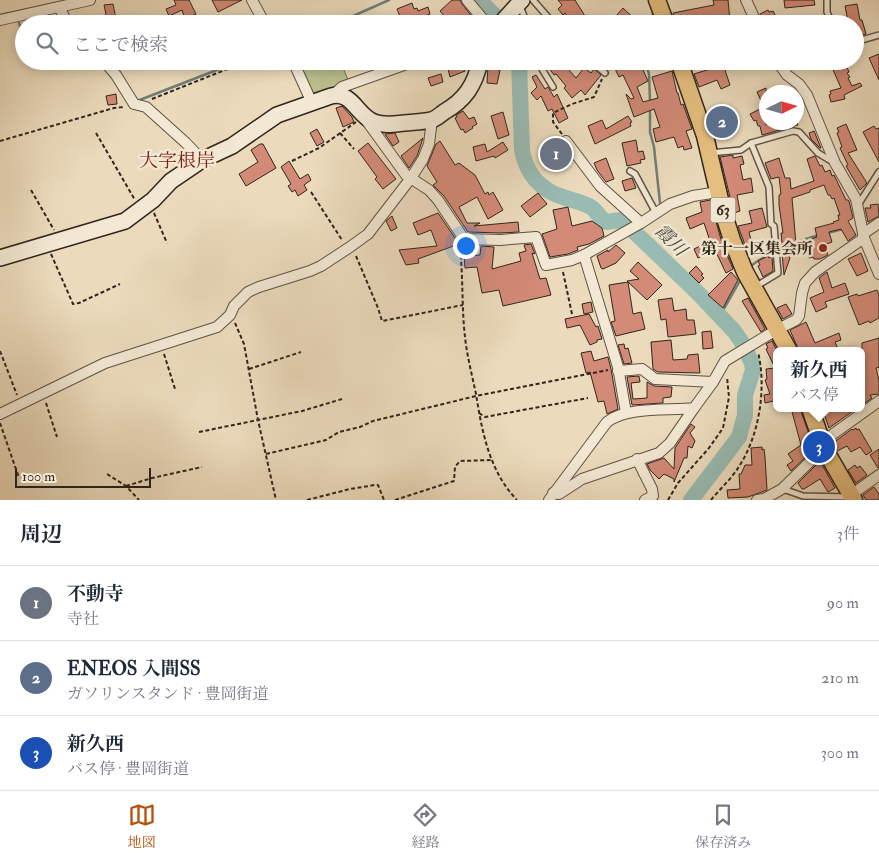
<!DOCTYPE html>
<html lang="ja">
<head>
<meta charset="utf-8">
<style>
	body { margin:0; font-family:"IM FELL Double Pica","Noto Serif JP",serif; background:#f2f2f3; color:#1f2937 }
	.compass { position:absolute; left:759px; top:85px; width:45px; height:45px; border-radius:50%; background:#fff; box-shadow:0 2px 12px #0003; rotate:85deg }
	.scale { position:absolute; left:15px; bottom:12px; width:136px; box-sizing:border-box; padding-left:5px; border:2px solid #30261d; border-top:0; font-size:14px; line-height:18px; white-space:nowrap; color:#30261d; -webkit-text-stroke:4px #f2e8d3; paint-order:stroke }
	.you { position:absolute; left:465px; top:245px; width:18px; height:18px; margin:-12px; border:4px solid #fff; border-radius:50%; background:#1a73e8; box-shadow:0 0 0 8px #1a73e833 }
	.badge { display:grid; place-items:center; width:32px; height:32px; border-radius:50%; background:#b45309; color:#fff; font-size:16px; font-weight:700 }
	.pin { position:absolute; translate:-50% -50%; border:2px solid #fff; box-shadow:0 1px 5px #0006 }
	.popup { position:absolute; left:773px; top:347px; width:92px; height:65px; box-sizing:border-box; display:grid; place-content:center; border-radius:8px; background:#fff; filter:drop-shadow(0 1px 4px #0005); font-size:16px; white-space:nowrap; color:#747a83 }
	.popup b { font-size:19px; color:#1f2937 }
	.popup::after { content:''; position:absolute; left:50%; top:100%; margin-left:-10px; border:10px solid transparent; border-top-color:#fff }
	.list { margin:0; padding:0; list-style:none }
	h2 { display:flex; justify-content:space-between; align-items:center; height:65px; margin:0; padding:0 20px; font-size:21px }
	h2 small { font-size:16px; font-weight:400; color:#747a83 }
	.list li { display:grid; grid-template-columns:32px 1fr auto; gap:15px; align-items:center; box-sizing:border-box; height:75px; padding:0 20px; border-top:1px solid #e0e1e3 }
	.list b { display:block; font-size:19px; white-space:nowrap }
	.list p { margin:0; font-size:16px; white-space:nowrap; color:#747a83 }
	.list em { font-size:16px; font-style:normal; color:#747a83 }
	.icon { flex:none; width:28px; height:28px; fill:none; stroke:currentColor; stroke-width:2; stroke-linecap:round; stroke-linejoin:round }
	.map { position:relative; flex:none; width:879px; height:500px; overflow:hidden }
	.search { position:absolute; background:#fff; box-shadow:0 2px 12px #0003; left:15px; right:15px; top:15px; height:55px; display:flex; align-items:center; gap:12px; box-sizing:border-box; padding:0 18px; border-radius:28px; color:#747a83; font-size:19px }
	.sheet { height:290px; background:#fff }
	nav { display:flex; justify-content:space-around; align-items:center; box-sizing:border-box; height:70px; border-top:1px solid #e0e1e3; background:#fff; font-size:14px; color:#747a83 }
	nav a { display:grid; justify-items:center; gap:2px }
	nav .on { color:#b45309 }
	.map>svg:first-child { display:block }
</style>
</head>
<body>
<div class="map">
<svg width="879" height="500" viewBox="0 0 879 500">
	<rect width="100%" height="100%" fill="#ebdbbc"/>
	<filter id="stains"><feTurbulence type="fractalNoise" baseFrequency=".004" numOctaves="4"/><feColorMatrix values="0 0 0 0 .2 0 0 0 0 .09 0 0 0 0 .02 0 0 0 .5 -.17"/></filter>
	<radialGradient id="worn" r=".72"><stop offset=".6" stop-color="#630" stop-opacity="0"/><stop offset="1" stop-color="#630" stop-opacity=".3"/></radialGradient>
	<path fill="#bbbf8e" stroke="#767256" d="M299 61H340L349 82 314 96Z"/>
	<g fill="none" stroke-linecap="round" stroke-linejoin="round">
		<g stroke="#6e7f76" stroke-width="2.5">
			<path d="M19 23 24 40"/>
			<path d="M335 24 389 0"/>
			<path d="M652 24 653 11"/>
			<path d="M97 61 105 69"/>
			<path d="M645 61 649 74 650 101"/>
			<path d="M137 101 240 61"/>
			<path d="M650 109V132L654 147 660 203"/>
			<path d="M827 233 843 229"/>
			<path d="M793 243 819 235"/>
			<path d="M750 267C760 257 772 254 784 248"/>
			<path d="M720 316 742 277"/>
		</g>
		<g stroke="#98bbb2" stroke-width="16">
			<path d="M479 0 503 24"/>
			<path d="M519 61 522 150C526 173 540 190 563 197 571 200 581 202 589 206 596 209 599 218 606 222L622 220 698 293 734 331 741 341 752 363 753 370 745 395V415L739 437 691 500"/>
		</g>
	</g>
	<g fill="#d38a77" stroke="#30261d" fill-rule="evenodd">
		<path d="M174 0H189L196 14 185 19 182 10 169 16 166 9 176 5Z"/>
		<path d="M212 0H242L218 12Z"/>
		<path d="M452 0H460L462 4 478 24H451L440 11Z"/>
		<path d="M558 0H575L590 24H572L565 13 563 15 558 9 562 5Z"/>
		<path d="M713 0H728L730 21 718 22V24H676L673 13 714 5Z"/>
		<path d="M784 0H814L815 5 785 8Z"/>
		<path d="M412 3 414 9 417 8 418 11 428 7 430 14 423 17 426 24H403L397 9Z"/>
		<path d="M113 4 117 24H108L104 5Z"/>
		<path d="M857 4 860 20H862L866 34 855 37V24H850L848 21 845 6Z"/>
		<path d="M623 8 640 24H609Z"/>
		<path d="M768 10 769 12 773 11 780 24H764L760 14Z"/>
		<path d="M879 54V80L869 58Z"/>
		<path d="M446 61H461L465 71 450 77Z"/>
		<path d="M544 61H561L576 78 584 68 591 73 594 69 601 75 585 95 581 90 572 98 564 88 566 86 556 74 554 75Z"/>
		<path d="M630 61H639L648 81 637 87 643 102 658 98 652 77 672 71 677 93H678L681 105 683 104 692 129 686 131 692 148 684 150 683 146 678 148 674 137 656 142 653 129 660 127 654 109 634 117 626 94 631 99 634 98 623 75 619 77 616 71V68Z"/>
		<path d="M709 61H722L730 85 721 89 717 80 699 87 694 74 710 69Z"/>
		<path d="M838 61H844L849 72 847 73 850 77 848 78 852 86 860 83 862 86 844 95 845 99 831 102 829 95 831 94 830 91 841 88 831 65Z"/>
		<path d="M488 66 499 67 498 70H500L497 84 487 83Z"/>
		<path d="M441 74 443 82 431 86 428 78Z"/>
		<path d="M536 75 545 89 548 87 554 97 557 94 568 118 559 123 552 109 548 111 541 96 537 100 531 93 537 87 532 77Z"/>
		<path d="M766 88V125L774 122H797L798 125 762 135 760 126H758L756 120 754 121 750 114 764 107 757 92Z"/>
		<path d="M116 94 117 104 108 105 106 96Z"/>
		<path d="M342 106 352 117 354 122 343 127 336 108Z"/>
		<path d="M730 106 735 121 732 122 736 131 716 138 710 119 720 116 719 113 722 112 721 109Z"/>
		<path d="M463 111 469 119 474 117 477 124 472 127 473 128 465 133 463 129 461 130 455 118 457 117 456 115Z"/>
		<path d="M503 112 509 135 498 139 491 116Z"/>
		<path d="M628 116 632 122 630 123 631 126 595 144 588 126 602 120 606 129Z"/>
		<path d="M846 124 857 150 848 153 867 183 860 190 846 166 848 165 840 148 842 147 837 133 839 132 837 128Z"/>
		<path d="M874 126 876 129 879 128V162L863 132Z"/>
		<path d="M317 129 324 142 317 146 310 133Z"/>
		<path d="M814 131 821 148H820L811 139 809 133Z"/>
		<path d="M395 133 399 142 393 146 385 134Z"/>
		<path d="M423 138 417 156 409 168 401 156Z"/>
		<path d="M636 140 638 152 643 151 645 159 640 160 641 163 627 166 622 143Z"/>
		<path d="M440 141 455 165 459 163 475 175 485 194 488 192 489 195 493 192 503 210 488 219 477 197 459 207 467 223H480L474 226 518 222 519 232 500 233 468 232 444 196 433 185 437 182 427 166 436 144Z"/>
		<path d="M503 142 508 150 495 158 494 156 476 161 473 147 485 144 487 152Z"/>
		<path d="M368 143 396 179 383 189 375 179 377 177 358 151Z"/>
		<path d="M260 144H263L276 168 246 186 239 174 258 162 251 150Z"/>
		<path d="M559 146 565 158 551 164 546 152Z"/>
		<path d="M733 155V158L742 156 744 164 740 165 743 180 751 178 753 192 737 195 740 211 734 213 720 157Z"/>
		<path d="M815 156 820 166 822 165 825 172 830 170 832 176 834 175 846 200H848L849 201 853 218 848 221 856 235 848 241 841 229 829 232 832 242 824 245 828 255 820 259H814L813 257 809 258 806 246 788 255 790 258 784 275 781 241 782 243 781 233H783L779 205V195L781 194 779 177 771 179 765 163 779 158 785 178H790L791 189 814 181 807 159ZM824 185 828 195H830L832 199 834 198 840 215H838L839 220 833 222 834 223 815 228 817 237 796 244 792 198 810 192V190Z"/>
		<path d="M606 158 614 179 606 182 597 170 594 163Z"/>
		<path d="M289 161 300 179 308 174 311 180 304 185 307 190 298 196 295 190 292 192 288 186 291 184 281 167Z"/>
		<path d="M632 178 636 188 625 191 622 181Z"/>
		<path d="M538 193 547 204 530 217 521 206Z"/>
		<path d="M710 200 722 243 733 269 726 273 715 250 698 258 694 249 710 241 704 223 690 229 686 218 702 212 700 202Z"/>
		<path d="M878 204 879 216 868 222 865 208H871L870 205Z"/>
		<path d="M568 207 572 226 592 221 602 228 604 236 589 244 577 247 578 250 568 254 550 257 542 234 557 229 553 210Z"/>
		<path d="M762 208 767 227 749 232 752 244 745 245 738 226 752 223 749 211Z"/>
		<path d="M438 213 459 244 418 259 419 263 406 265 399 250 437 246 431 230 418 235 413 223Z"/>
		<path d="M392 216 397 228 391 231 386 221Z"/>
		<path d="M531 244 535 254 532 253 540 279 546 278 551 295 503 306 499 290 482 293 477 267 465 268 464 256 480 255 481 246 494 247 492 269 521 261 519 253 526 251 524 245Z"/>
		<path d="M616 245 625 253 616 263 603 269 601 268 597 256 608 250V252Z"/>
		<path d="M861 253 868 271 857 276 848 259Z"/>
		<path d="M768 256 769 258 772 256 773 271 763 277 758 266 760 265 758 261Z"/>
		<path d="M638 262 662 285 647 300 627 281 639 279 630 271Z"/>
		<path d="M696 266 703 274 701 275 704 278 699 283 689 273Z"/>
		<path d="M731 272 738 280 723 308 708 295Z"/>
		<path d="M827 272 832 288 845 283 849 294 825 302 827 307 816 312 810 298 824 292 819 278Z"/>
		<path d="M628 282 633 314 641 312 645 329 616 336 611 322 615 321 609 285Z"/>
		<path d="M877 290 879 295V318L870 323 869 321 859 325 848 297 857 294 858 296Z"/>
		<path d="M672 298 674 311 686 309 687 320H694L696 334 668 337 666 319 661 320 658 300Z"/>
		<path d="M748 298 765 329 761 332 742 301Z"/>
		<path d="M591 302 593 312 584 314 582 304Z"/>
		<path d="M786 304 792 314 783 319 777 308Z"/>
		<path d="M589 314 596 327 598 326 602 339 597 340V342L590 345 580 325 567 328 565 319Z"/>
		<path d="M806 322 815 343 839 333 841 340 835 342 839 351H799L790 330Z"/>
		<path d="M711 331 713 348 703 349 702 332Z"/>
		<path d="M879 338V367L876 368 879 381V394L870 395 872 398 862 405V343Z"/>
		<path d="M671 340 673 360 687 359 688 355 698 354 700 373 658 372 653 369 651 342Z"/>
		<path d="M772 341 777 351 776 410 773 401 765 403 764 395 770 394 765 380 767 379 766 369 775 368 766 349 768 348 766 344Z"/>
		<path d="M624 344 625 349 628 348 632 363 624 364 618 345Z"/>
		<path d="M591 351 594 361 608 357 611 369 618 409 607 414 604 401 598 402 590 372 586 373 581 353Z"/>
		<path d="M639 376 640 382 631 383 633 399 647 398V382L654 386 672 387 671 397 663 398V403L632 405 627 377Z"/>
		<path d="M791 408H800L814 449 791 471 787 465 793 461 788 454 801 445Z"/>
		<path d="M822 408H857L829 428Z"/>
		<path d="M691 424 695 427 690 433 695 441 692 448 688 446 687 458H684L674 482V479L664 474 659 479 650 470 647 464 664 458 674 469 675 448Z"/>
		<path d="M856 428 857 430 859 429 872 451 866 455 860 447 851 452 847 446 837 451 833 443 852 429 853 430Z"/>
		<path d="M762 447V450L764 449 765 457 767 490 748 497 728 498 727 490 740 489 739 474H741L745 465H752L751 448Z"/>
		<path d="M879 449V468H878L870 455Z"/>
		<path d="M820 461 835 488 828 492 820 479 804 489H802L798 483Z"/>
		<path d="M855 465 857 468 860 466 867 475 856 483 848 470Z"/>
		<path d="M874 487 879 494V500H866L863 495Z"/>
	</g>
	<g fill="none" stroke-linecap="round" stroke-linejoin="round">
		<g stroke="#5f5345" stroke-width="8">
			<g id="lane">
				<path d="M533 0 554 24"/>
				<path d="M827 0V12L832 24"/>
				<path d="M520 6 527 24"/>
				<path d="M855 42 879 35"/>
				<path d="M537 61 553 87"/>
				<path d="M591 61 605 73"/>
				<path d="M751 143 769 187 771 224 774 226 778 273 755 287"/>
				<path d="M710 153 741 150 751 143 793 131 799 132 818 153 833 162"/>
				<path d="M630 171 635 174 656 213"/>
				<path d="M858 205 879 172"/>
				<path d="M783 489 803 496 848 497"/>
			</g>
		</g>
		<g stroke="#5f5345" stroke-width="12">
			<g id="street">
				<path d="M252 0 265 24"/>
				<path d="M467 0 487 24"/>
				<path d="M746 0 757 24"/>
				<path d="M59 7 68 24"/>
				<path d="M0 20 90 0"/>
				<path d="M104 61 116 75 134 104 146 107 186 143 202 160"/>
				<path d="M293 61 312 103"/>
				<path d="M777 61 787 75 799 84 807 95 835 163 856 199 864 238 879 274"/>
				<path d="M332 96 342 87 415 61"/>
				<path d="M366 120 406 175 429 190 438 200 464 239 500 240 536 237 546 265 572 260 584 255 641 223 670 204 693 196 718 192"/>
				<path d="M566 141 600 186 641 223"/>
				<path d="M863 234 879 223"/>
				<path d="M584 255 618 367 626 413"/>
				<path d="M618 371 642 369 655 379 713 382"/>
				<path d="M0 414 105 363 217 327 230 315 234 306 248 292 259 287 310 271 321 266 350 247 368 234 411 178 423 159 429 144 432 120"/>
				<path d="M821 441 829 437 879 401"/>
				<path d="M637 459 652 489 653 496 645 500"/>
				<path d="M553 493 559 494 582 479 659 453 670 443 694 408"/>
				<path d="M851 495 879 475"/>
				<path d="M549 500 607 422C628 406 669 411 694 408L713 382 725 361 778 329 796 320 799 316 802 293 805 283 815 272 864 238"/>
				<path d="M757 500 764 499 782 489 824 448"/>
			</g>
		</g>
		<g stroke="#30261d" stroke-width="18">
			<g id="secondary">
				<path d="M500 24 522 0"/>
				<path d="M0 258 125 221 153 200 171 181 202 160 232 146 277 115 331 96C353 91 356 115 374 122 384 126 394 124 404 123 413 122 423 122 431 120 436 119 440 115 444 112 465 100 475 85 480 61"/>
			</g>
		</g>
		<g stroke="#30261d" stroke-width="19">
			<g id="primary">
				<path d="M657 0 666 24"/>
				<path d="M679 61 705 136 723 212 732 240 745 272 789 351"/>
				<path d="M810 408 824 448 854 500"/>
			</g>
		</g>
		<g stroke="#30261d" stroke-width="2" stroke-dasharray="4 2.5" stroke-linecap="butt">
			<path d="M648 24 649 15"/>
			<path d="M609 70 622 61"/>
			<path d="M152 99 235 66 260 61"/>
			<path d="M96 133 135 200"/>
			<path d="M340 133 354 149"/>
			<path d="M562 134 553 122V113L572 104 594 97 602 79"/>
			<path d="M0 141 114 108 124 107"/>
			<path d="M292 161 319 148 356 122"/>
			<path d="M31 190 54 230"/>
			<path d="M311 192 342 240"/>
			<path d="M154 213 167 243"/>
			<path d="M463 249 461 260C463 286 462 312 465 337 467 356 472 375 476 394 482 431 489 471 517 500"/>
			<path d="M51 254 73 304 79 303 120 284"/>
			<path d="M356 256 378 308 382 321 463 305"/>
			<path d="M563 272 572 314"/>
			<path d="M235 323 244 344 258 420 276 500"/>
			<path d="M0 351 17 395"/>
			<path d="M164 354 175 389"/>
			<path d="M249 369 301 352"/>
			<path d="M46 403 57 437"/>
			<path d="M479 413 485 417 588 398"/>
			<path d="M0 423 19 478"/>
			<path d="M199 432 302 411 342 399"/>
			<path d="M266 454 326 440 339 432 360 427 373 421 476 396 608 370"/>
			<path d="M107 474 126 486 139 500"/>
			<path d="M126 486 152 478 202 467"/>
			<path d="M307 500 350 489 375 485H378L384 500"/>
			<path d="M395 500 454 481 455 467 460 461 491 460"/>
			<path d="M668 500 678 483 709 448 723 428 729 397 727 377"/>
			<path d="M711 500C719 490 729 481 736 471 759 439 767 389 758 352"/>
		</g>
		<use href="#lane" stroke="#f2e8d3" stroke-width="5"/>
		<use href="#street" stroke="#f2e8d3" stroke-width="10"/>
		<use href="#secondary" stroke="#f2e8d3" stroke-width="15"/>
		<use href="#primary" stroke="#e6be7e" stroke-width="16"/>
	</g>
	<circle fill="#8f2418" stroke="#f2e8d3" stroke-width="2" cx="823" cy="248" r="5"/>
	<g text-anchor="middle" stroke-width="5" stroke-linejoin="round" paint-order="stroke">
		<rect fill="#f2e8d3" stroke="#6a6054" stroke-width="1" x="710.5" y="197.5" width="25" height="25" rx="4"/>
		<g font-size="15" font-weight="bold" fill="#30261d">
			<text x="723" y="215">63</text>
		</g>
		<g font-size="16" font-weight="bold" fill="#30261d" stroke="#f2e8d3" text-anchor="end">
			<text x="813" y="254">第十一区集会所</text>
		</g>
		<g font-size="18" font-style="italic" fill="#4a4b42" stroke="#f2e8d3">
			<text transform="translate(671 240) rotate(45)" y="6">霞川</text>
		</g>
		<g font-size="19" fill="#7a1f14" stroke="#f2e8d3">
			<text x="177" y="167">大字根岸</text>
		</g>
	</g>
	<rect width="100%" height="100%" filter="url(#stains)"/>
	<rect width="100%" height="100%" fill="url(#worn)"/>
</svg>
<svg class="compass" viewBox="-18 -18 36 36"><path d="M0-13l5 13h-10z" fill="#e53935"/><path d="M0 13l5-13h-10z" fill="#747a83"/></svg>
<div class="scale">100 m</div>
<div class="you"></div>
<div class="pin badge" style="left:556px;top:154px;background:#6b7280">1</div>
<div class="pin badge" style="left:722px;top:122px;background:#5c6f8a">2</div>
<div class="pin badge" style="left:819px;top:447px;background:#1a4fb4">3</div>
<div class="popup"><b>新久西</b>バス停</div>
<div class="search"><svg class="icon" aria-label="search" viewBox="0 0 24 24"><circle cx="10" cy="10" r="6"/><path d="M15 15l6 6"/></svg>ここで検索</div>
</div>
<section class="sheet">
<h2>周辺<small>3件</small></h2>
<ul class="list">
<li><span class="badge" style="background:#6b7280">1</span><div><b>不動寺</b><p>寺社</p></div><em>90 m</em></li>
<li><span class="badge" style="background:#5c6f8a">2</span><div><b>ENEOS 入間SS</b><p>ガソリンスタンド · 豊岡街道</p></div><em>210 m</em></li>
<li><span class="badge" style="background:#1a4fb4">3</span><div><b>新久西</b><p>バス停 · 豊岡街道</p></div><em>300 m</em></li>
</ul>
</section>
<nav>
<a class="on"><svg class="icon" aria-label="map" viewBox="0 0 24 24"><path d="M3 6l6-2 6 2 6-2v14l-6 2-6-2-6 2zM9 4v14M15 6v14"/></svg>地図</a>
<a><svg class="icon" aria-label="directions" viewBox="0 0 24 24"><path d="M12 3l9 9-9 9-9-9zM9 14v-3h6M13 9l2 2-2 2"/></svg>経路</a>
<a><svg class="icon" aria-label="saved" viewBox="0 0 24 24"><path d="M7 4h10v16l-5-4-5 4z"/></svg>保存済み</a>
</nav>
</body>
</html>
